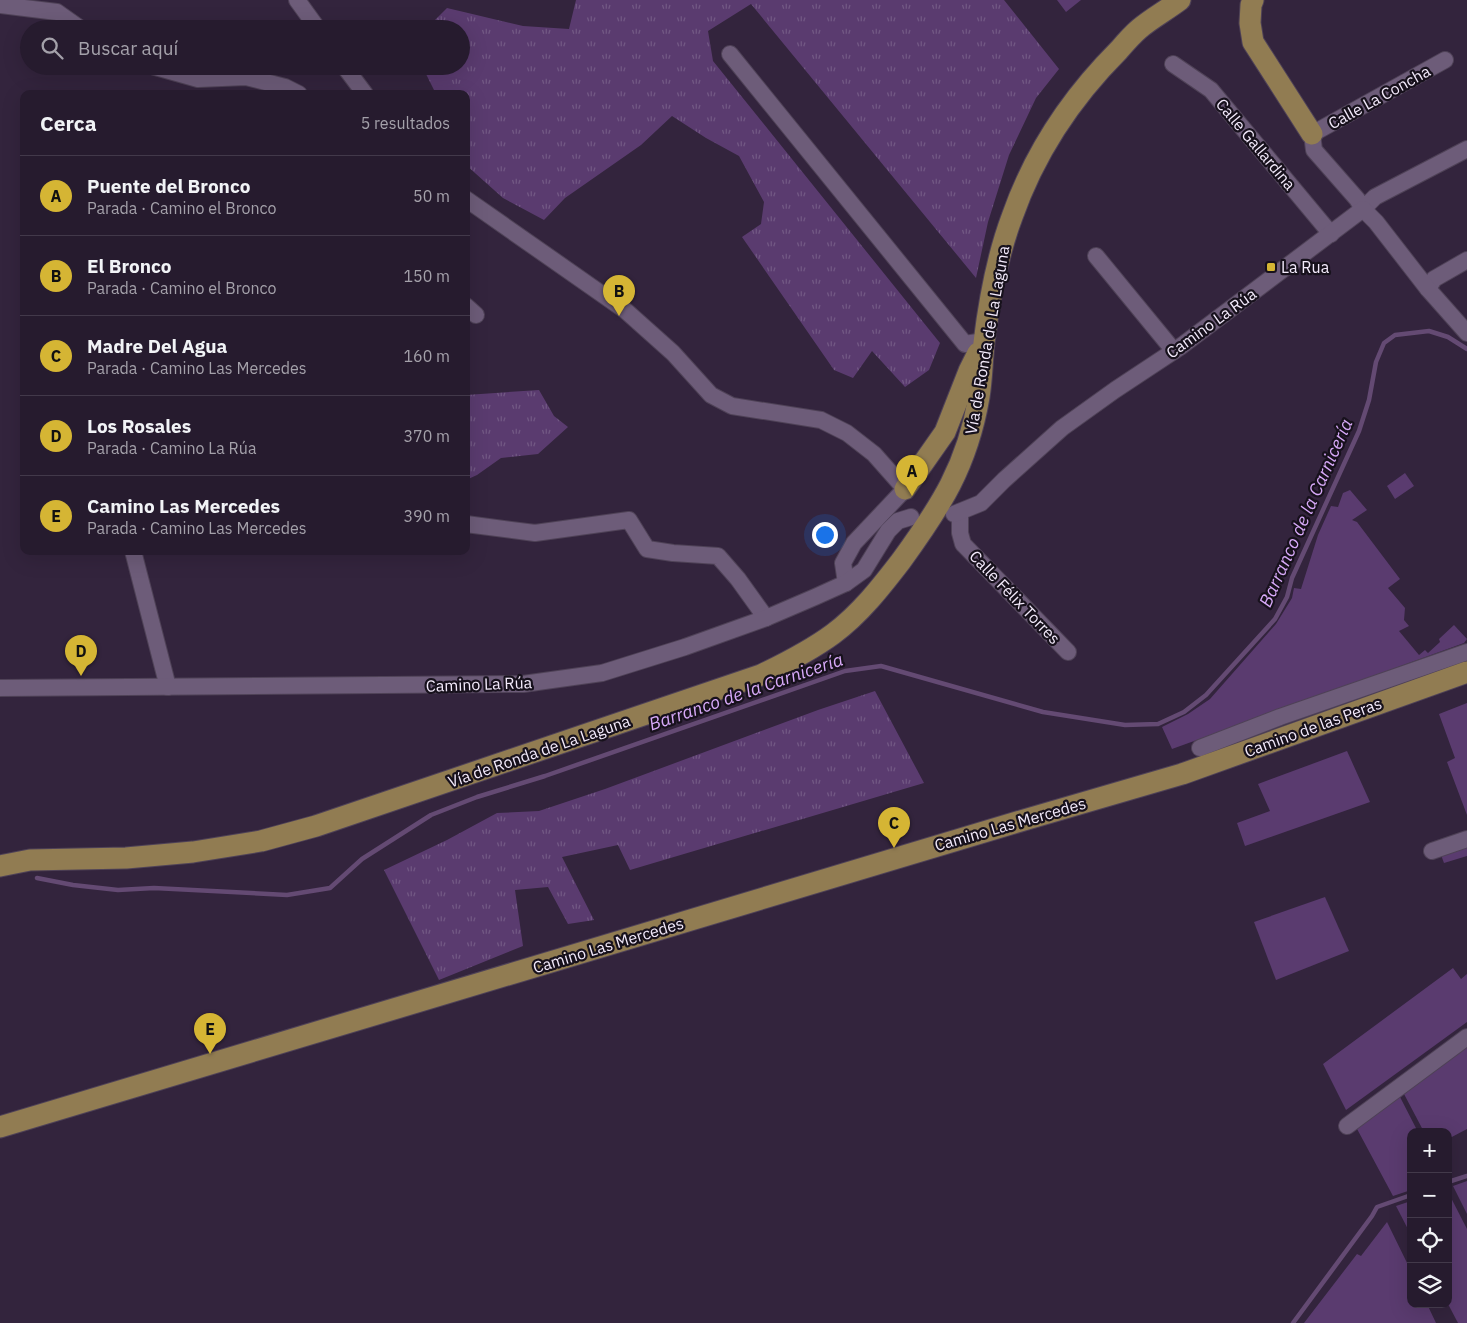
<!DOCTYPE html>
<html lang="es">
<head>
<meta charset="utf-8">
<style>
	body { margin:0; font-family:"IBM Plex Sans",sans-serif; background:#32283a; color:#f1f3f6 }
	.controls { position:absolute; right:15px; bottom:15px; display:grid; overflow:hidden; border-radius:10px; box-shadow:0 5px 20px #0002 }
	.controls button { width:45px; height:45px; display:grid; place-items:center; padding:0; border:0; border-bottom:1px solid #42394a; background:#261b2e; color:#f1f3f6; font:25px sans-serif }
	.you { position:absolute; left:824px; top:534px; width:18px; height:18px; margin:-12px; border:4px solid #fff; border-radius:50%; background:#1a73e8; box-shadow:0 0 0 8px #1a73e833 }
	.badge { display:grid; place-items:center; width:32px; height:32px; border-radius:50%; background:#d5b534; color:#111; font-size:16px; font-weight:700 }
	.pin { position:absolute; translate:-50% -41px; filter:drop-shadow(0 1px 2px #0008) }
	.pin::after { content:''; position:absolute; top:26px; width:18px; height:15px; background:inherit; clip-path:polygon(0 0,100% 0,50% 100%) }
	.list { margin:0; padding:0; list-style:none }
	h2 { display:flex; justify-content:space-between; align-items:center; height:65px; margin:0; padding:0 20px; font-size:21px }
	h2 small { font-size:16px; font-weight:400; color:#a4a1aa }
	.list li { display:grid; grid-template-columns:32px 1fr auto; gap:15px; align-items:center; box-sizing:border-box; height:80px; padding:0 20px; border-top:1px solid #42394a }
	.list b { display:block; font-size:19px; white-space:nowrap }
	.list p { margin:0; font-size:16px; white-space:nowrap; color:#a4a1aa }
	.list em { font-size:16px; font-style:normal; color:#a4a1aa }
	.icon { flex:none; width:28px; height:28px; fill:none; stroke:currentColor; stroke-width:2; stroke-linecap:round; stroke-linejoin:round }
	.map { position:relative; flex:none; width:1467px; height:1323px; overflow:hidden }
	.search { position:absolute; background:#261b2e; box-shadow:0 5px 20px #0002; left:20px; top:20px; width:450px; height:55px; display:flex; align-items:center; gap:12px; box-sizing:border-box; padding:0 18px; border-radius:28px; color:#a4a1aa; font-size:19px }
	.panel { position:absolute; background:#261b2e; box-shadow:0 5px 20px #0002; left:20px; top:90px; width:450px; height:465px; border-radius:10px }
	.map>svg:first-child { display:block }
</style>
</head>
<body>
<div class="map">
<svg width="1467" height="1323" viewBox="0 0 1467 1323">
	<defs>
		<pattern id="grass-tufts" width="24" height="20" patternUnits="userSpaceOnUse" patternTransform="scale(1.25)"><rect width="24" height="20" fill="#5a3b6f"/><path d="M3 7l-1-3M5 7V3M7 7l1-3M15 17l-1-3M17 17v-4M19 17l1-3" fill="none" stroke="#725884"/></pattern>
	</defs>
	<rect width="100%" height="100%" fill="#33243d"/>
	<g fill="url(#grass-tufts)">
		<path d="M576 0H1004L1059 69 1036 98 1009 155 988 222 976 278 751 4 708 31 713 61 940 343 929 370 905 387 872 351 853 378 834 370 742 237 761 224 764 202 739 156 706 138 672 116 641 145 565 198 544 220 503 198 466 165V94H436L422 66H461V29H426L447 8 523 26 569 29Z"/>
		<path d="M539 390 554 416 568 427 538 454 501 458 477 475 466 480V395Z"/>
		<path d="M875 691 924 783 630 870 618 845 562 857 594 920 568 924 548 887 515 890 523 946 439 980 384 870 447 840 497 813 539 811 605 789 818 710Z"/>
	</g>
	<g fill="#5a3b6f">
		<path d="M1057 0H1081L1066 12Z"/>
		<path d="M1405 473 1414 486 1395 499 1387 486Z"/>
		<path d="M1350 490 1367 510 1352 520 1357 522 1400 579 1388 588 1405 608 1404 620 1409 626 1399 631 1419 655 1425 650 1428 653 1440 642 1439 639 1454 625 1467 639 1464 643 1172 749 1162 727 1188 714 1210 699 1276 624 1292 598 1294 588 1301 589 1318 535 1331 506 1338 507 1343 493Z"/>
		<path d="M1467 703V815L1447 762 1455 758 1439 714Z"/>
		<path d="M1347 751 1370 802 1245 846 1237 823 1270 811 1258 784Z"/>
		<path d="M1467 845V856L1444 863 1441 855Z"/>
		<path d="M1325 897 1349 951 1276 980 1254 922Z"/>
		<path d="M1453 968 1461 979 1467 974V1022L1346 1110 1323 1064Z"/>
		<path d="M1467 1047V1129L1448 1139V1132H1424L1404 1094Z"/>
		<path d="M1400 1097 1418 1132H1411V1190L1393 1196 1356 1127Z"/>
		<path d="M1467 1181V1214L1453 1186Z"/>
		<path d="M1448 1192 1467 1229V1323H1458L1448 1304Z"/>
		<path d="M1411 1201V1235L1396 1206Z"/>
		<path d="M1387 1222 1411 1271V1304H1427L1436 1323H1304L1357 1254 1361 1256Z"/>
	</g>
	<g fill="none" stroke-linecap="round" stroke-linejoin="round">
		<g stroke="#644a73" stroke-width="4.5">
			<path d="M37 878 73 885 118 890 154 888 287 895 330 888 362 859 431 815 477 797 545 776 845 671 881 666 1043 712 1125 725 1158 724 1184 712 1206 695 1275 619 1287 597 1292 578 1359 431 1369 400 1376 362 1384 343 1395 335 1429 331 1448 337 1467 349"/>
			<path d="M1448 1182 1467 1176"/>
			<path d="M1293 1323 1372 1216 1377 1207 1411 1195"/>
		</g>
		<g stroke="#4f4257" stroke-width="18">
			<g id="minor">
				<path d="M297 0 318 29"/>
				<path d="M0 5 57 12 81 29"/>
				<path d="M730 54 965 344 984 341"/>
				<path d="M1445 60 1312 134 1314 150 1357 199 1363 209 1375 197 1467 149"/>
				<path d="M1173 64 1211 90 1331 234"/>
				<path d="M152 66 198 79 246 77 285 87 299 94"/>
				<path d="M344 66 365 94"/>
				<path d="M466 199 626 311 673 353 711 395 732 406 821 420 847 433 874 454 905 489 854 543 843 563 846 583"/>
				<path d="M1096 256 1174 351"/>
				<path d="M1428 289 1434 279 1467 260"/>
				<path d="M466 306 476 315"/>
				<path d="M960 512V533L963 544 1068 652"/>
				<path d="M954 514 981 503 1004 480 1062 428 1115 390 1180 347 1363 209 1376 222 1428 289 1467 333"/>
				<path d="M466 524 535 533 629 520 647 549 673 553 718 556 738 579 766 618"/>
				<path d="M133 551 168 687"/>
				<path d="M0 688 523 684 602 673 685 647 766 618 815 597 846 583 864 570 888 531 898 521 911 517"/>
				<path d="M1200 748 1280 717 1467 652"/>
				<path d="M1432 851 1467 839"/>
				<path d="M1347 1126 1467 1037"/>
			</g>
		</g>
		<g stroke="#4f4257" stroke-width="23">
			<g id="major">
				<path d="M1253 0 1251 5 1250 23 1253 42 1312 134"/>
				<path d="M905 489 945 432 969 371 978 353"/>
				<path d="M0 866 30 860 126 858 193 852 261 841 316 826 761 675C786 663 810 651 833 634 860 614 881 587 901 561 941 506 967 466 979 397 982 379 982 361 984 343 989 301 997 257 1012 217 1034 154 1072 97 1119 50 1125 43 1132 35 1139 29 1152 18 1167 10 1180 0"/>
				<path d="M0 1127 1024 820 1182 774 1467 672"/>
			</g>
		</g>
		<use href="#minor" stroke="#6d5c79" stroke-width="16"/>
		<use href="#major" stroke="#917c52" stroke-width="21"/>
	</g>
	<rect fill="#d5b534" stroke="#17111c" stroke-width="2" x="1266" y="262" width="10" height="10" rx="2.5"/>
	<g text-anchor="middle" stroke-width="4.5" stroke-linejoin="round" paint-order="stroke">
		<g font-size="16" fill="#f3eafb" stroke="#17111c">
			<text transform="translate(1379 97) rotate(-29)" y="6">Calle La Concha</text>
			<text transform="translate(1256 144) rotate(50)" y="6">Calle Gallardina</text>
			<text transform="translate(1211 323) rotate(-36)" y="6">Camino La Rúa</text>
			<text transform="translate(987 340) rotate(-80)" y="6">Vía de Ronda de La Laguna</text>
			<text transform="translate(1015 597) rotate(46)" y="6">Calle Félix Torres</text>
			<text transform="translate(479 684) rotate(-2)" y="6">Camino La Rúa</text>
			<text transform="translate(1313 727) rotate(-20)" y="6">Camino de las Peras</text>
			<text transform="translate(539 751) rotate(-19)" y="6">Vía de Ronda de La Laguna</text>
			<text transform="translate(1010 824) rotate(-16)" y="6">Camino Las Mercedes</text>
			<text transform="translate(608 945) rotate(-17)" y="6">Camino Las Mercedes</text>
		</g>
		<g font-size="16" fill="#f3eafb" stroke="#17111c" text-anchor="start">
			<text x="1281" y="273">La Rua</text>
		</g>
		<g font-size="18" font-style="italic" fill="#d7a9f8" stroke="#17111c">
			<text transform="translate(1306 513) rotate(-66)" y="6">Barranco de la Carnicería</text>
			<text transform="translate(746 692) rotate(-19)" y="6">Barranco de la Carnicería</text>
		</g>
	</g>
</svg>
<div class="controls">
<button>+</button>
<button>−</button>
<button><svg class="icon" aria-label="locate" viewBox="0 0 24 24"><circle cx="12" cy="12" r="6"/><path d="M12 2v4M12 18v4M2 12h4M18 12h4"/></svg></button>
<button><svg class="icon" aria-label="layers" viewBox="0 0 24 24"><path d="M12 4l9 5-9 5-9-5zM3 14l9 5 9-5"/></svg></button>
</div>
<div class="you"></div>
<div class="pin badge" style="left:912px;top:496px">A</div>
<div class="pin badge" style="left:619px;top:316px">B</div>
<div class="pin badge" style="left:894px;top:848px">C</div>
<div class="pin badge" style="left:81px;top:676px">D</div>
<div class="pin badge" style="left:210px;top:1054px">E</div>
<div class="search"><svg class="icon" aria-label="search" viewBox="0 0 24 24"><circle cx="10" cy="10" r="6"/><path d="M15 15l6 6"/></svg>Buscar aquí</div>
<section class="panel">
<h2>Cerca<small>5 resultados</small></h2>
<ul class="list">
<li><span class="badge">A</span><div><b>Puente del Bronco</b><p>Parada · Camino el Bronco</p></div><em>50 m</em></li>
<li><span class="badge">B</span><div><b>El Bronco</b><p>Parada · Camino el Bronco</p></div><em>150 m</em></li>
<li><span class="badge">C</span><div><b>Madre Del Agua</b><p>Parada · Camino Las Mercedes</p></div><em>160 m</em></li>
<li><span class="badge">D</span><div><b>Los Rosales</b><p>Parada · Camino La Rúa</p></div><em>370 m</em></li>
<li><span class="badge">E</span><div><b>Camino Las Mercedes</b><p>Parada · Camino Las Mercedes</p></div><em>390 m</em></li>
</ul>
</section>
</div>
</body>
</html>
